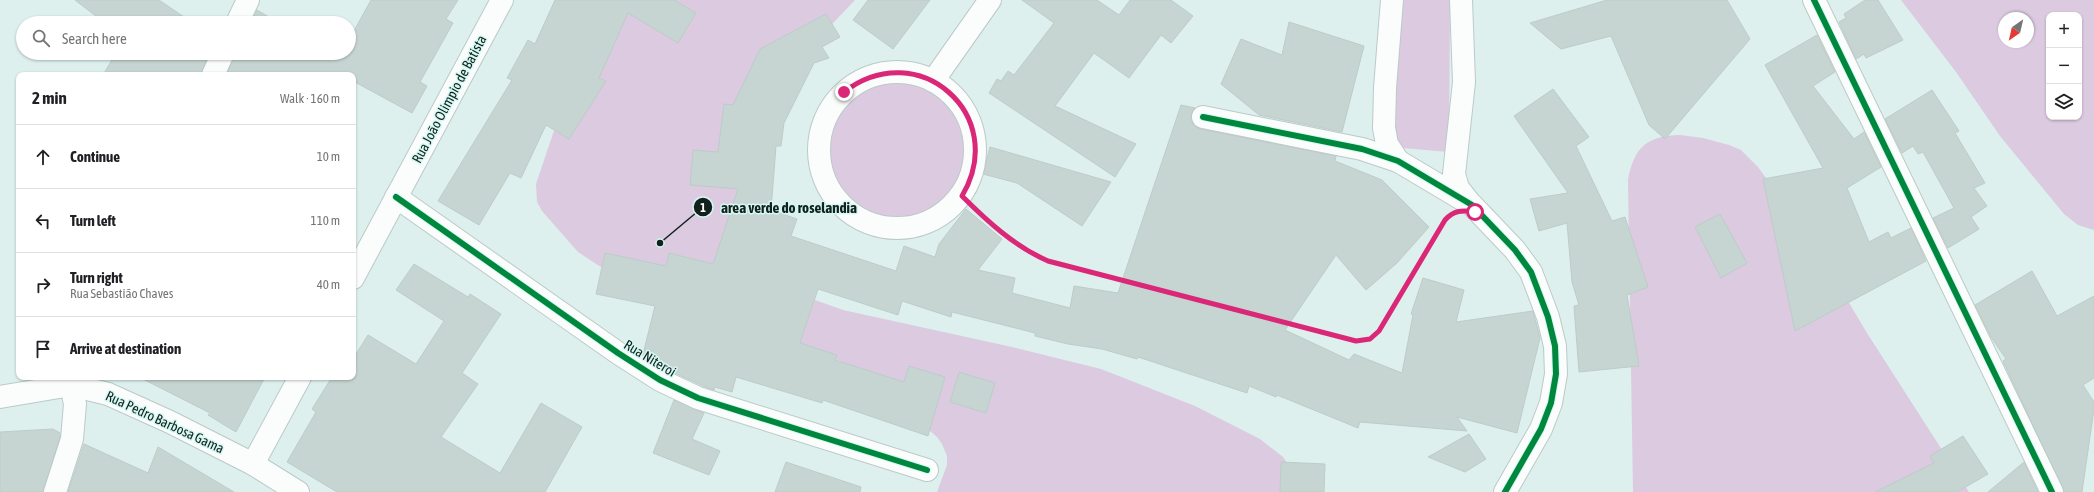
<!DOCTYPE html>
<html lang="en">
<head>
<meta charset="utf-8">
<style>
	body { margin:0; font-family:"Asap Condensed",sans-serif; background:#f2f2f2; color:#202124 }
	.controls { position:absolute; right:12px; top:12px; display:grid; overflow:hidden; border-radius:8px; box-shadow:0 1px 3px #0004 }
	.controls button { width:36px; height:36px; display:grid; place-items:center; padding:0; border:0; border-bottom:1px solid #e0e0e0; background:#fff; color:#202124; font:20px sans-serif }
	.compass { position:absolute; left:1998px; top:12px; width:36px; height:36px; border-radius:50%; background:#fff; box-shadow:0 1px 3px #0004; rotate:214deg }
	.stop { position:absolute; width:12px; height:12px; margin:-9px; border:3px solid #db2777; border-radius:50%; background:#fff }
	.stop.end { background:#db2777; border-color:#fff; box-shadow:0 1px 4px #0008 }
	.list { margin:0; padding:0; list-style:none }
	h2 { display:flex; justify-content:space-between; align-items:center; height:52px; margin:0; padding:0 16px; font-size:17px }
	h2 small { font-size:13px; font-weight:400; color:#757577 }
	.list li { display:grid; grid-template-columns:26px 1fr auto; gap:12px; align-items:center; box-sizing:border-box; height:64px; padding:0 16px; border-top:1px solid #e0e0e0 }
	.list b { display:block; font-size:15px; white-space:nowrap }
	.list p { margin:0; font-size:13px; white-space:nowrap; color:#757577 }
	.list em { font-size:13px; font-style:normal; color:#757577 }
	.icon { flex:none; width:22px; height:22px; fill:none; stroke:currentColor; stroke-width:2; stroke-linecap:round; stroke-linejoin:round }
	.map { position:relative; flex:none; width:2094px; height:492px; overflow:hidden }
	.search { position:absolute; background:#fff; box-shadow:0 1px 3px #0004; left:16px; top:16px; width:340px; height:44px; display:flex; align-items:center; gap:10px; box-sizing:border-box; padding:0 14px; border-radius:22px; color:#757577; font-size:15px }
	.panel { position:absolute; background:#fff; box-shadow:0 1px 3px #0004; left:16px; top:72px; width:340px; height:308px; border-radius:8px }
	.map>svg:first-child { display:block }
</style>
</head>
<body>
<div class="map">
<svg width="2094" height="492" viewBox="0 0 2094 492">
	<rect width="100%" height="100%" fill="#ddf0ed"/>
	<g fill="#dbcae0" fill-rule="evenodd">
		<path d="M621 0H855L774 85 745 163 801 295 843 310 1012 347 1101 369 1195 406 1260 439 1283 457 1300 481 1304 492H937L947 465V456L942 444 937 437 875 383 844 363 800 343 610 273 578 252 542 211 537 202 536 184 563 104Z"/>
		<path d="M1396 0H1450L1449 152 1390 147Z"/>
		<path d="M1901 0H2094V230L2078 225 2064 214 2000 136 1956 72ZM2049 15H2079V117H2049ZM2004 18H2028V42H2004Z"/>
		<circle cx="899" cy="149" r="71"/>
		<path d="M1680 135 1703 138 1729 145 1741 150 1758 167 1814 244 1867 333 1969 492H1633L1628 180C1634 147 1647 136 1680 135Z"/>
	</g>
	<g fill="#c6d5d2" stroke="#bdccc9">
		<path d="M75 0H159L193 23H105Z"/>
		<path d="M371 0H458L446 19 453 23 420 82 427 86 412 113 353 81V75H227L235 53H349V40Z"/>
		<path d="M555 0H674L696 13 678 43 628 13 599 78 606 81 569 139 546 125 521 178 510 173 479 225 438 201 512 80 507 78 528 40 535 44Z"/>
		<path d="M868 0H930L893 49 853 20Z"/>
		<path d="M1022 0H1097L1119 15 1130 0H1171L1193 16 1171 43 1161 35 1129 78 1094 53 1055 106 1136 144 1115 177 989 93 997 79 1001 81 1008 71 1014 75 1054 23Z"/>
		<path d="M1607 0H1727L1750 39 1665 139 1649 125 1611 36 1561 49 1530 23Z"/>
		<path d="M1865 0H1878L1903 40 1866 58 1864 54 1856 59 1839 22 1846 18 1844 14Z"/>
		<path d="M257 10 279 23H251Z"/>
		<path d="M826 14 840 37 822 47 829 58 814 63 784 123 781 146H776L771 210 797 219 791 236 896 271 904 246 935 257 939 244 966 209 1002 239 978 270 1015 278 1012 293 1070 308 1074 286 1118 293 1181 105 1195 108 1191 114V121L1194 126 1200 129 1336 156 1335 161 1382 180 1429 227 1397 263 1366 290 1336 255 1285 330 1349 360 1354 354 1402 373 1413 315 1411 314 1423 278 1464 290 1456 322 1533 311 1540 338 1517 433 1457 417 1467 431 1360 422 1358 428 1277 395 1276 397 1249 386 1247 393 1138 357 1137 359 1102 349 1068 344 1035 336V333L952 312 951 317 902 301 898 315 818 289 800 343 837 355 835 360 904 382 909 366 945 377 928 436 823 400 822 403 736 377 732 392 715 387 714 390 703 386 666 369 643 354 655 306 596 294 605 253 666 266 669 253 713 264 738 189 690 185 693 150 718 152 724 104 733 105 760 49Z"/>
		<path d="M1289 22 1364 46 1342 132 1259 115 1221 84 1241 39 1282 55Z"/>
		<path d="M1817 35 1835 72 1813 86 1854 139 1864 132 1881 167 1847 188 1869 242 1888 232 1891 238 1911 228 1926 261 1795 331 1763 179 1823 168 1765 65Z"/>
		<path d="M116 53H209L201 75H103Z"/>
		<path d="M1553 89 1589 137 1576 146 1612 221 1625 217 1648 287 1627 295 1639 366 1579 372 1574 306 1579 305 1572 282 1567 223 1539 231 1530 199 1568 193 1514 116Z"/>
		<path d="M1932 90 1959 131 1955 133 1985 183 1974 188 1987 206 1971 217 1979 229 1948 248 1933 218 1954 208 1923 152 1918 154 1913 146 1902 153 1885 119Z"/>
		<path d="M990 147 1111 182 1082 226 1017 183 983 174Z"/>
		<path d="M1720 214 1747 263 1721 278 1695 227Z"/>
		<path d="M414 264 468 297 470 294 501 314 462 373 478 384 441 437 500 473 541 403 582 427 545 492H337L287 462 316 412 312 409 332 377H353V359L368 335 416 364 444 321 396 290Z"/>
		<path d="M2032 271 2057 316 2094 296V378L2083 385 2094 402V409L2082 492H2064L2003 361 2006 359 1991 337 1975 305Z"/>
		<path d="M959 372 995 383 986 413 950 402Z"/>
		<path d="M139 377H265L236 432 208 415 210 413Z"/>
		<path d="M674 400 704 413 692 439 720 451 709 475 653 453Z"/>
		<path d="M53 429 60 433V437L43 492H0V432Z"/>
		<path d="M1469 434 1486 459 1465 472 1428 457Z"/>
		<path d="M1963 436 1988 474 1957 492H1875L1934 463 1930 456Z"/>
		<path d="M84 444 148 473 158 447 234 492H68Z"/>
		<path d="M786 462 861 487 860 492H775Z"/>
		<path d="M1281 462 1325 464 1324 492H1280Z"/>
		<path d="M2024 462 2038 492H1988Z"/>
	</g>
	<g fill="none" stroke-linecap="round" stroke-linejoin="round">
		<g stroke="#bbcac8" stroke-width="24">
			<g id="minor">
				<path d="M1392 0 1385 88 1384 128 1387 144 1398 161"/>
				<path d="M1461 0 1464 82 1454 174 1458 188 1469 202"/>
				<path d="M1814 0 2052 492"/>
				<path d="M237 23 248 0"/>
				<circle cx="897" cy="150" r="78"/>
				<path d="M213 75 223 53"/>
				<path d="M933 81 990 0"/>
				<path d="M1203 117 1362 149 1398 161 1472 205 1515 250 1531 272 1548 317 1555 346 1556 374 1551 403 1541 429 1505 492"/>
				<path d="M396 197 618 353 660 380 698 398 927 470"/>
				<path d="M353 278 502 0"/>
				<path d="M0 397 71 385 108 394 170 422 253 464 298 492"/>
				<path d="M253 464 300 377"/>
				<path d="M55 492 72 439 75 404 71 385 75 377"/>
			</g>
		</g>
		<path stroke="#cbd1cf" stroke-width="2.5" stroke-dasharray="4 2" stroke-linecap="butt" d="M961 196C987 221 1014 246 1048 261L1356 341 1370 339 1379 331 1444 221"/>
		<use href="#minor" stroke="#fafdfc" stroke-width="22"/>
		<g stroke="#d5f8f2" stroke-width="8">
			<g id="cycleway">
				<path d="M1814 0 2052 492"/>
				<path d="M1203 117 1362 149 1398 161 1472 205 1515 250 1531 272 1548 317 1555 346 1556 374 1551 403 1541 429 1505 492"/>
				<path d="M396 197 618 353 660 380 698 398 927 470"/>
			</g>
		</g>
		<use href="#cycleway" stroke="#00873e" stroke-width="6"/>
	</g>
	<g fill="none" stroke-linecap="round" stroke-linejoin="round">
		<path stroke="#db2777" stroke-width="5" d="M844 92C918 35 1010 115 962 196 987 221 1014 246 1048 261L1356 341 1370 339 1379 331 1445 220C1454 210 1462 210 1475 212"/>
	</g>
	<g text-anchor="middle" stroke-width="3" stroke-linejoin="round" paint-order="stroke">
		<g font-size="14" fill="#13211e" stroke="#d5f8f2">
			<text transform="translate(449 99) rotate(-62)" y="5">Rua João Olimpio de Batista</text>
			<text transform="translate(650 358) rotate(31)" y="5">Rua Niteroi</text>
			<text transform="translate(165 422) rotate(25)" y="5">Rua Pedro Barbosa Gama</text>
		</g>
	</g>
	<path fill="none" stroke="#13211e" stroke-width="1.5" d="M660 243L703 207"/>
	<g fill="#13211e" stroke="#d5f8f2" stroke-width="1.5">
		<circle cx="660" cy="243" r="4"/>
		<circle cx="703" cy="207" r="10"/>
	</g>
	<g font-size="12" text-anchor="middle" font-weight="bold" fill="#fff">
		<text x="703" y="212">1</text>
	</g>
	<g font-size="15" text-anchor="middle" font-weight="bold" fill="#13211e" stroke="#d5f8f2" stroke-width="3" stroke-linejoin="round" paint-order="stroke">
		<text x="789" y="213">area verde do roselandia</text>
	</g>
</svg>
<div class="controls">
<button>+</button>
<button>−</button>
<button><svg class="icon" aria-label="layers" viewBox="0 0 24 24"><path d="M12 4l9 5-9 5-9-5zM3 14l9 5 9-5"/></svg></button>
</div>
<svg class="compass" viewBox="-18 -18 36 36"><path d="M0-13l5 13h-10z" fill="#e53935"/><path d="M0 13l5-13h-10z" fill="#757577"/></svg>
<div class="stop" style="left:1475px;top:212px"></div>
<div class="stop end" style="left:844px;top:92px"></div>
<div class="search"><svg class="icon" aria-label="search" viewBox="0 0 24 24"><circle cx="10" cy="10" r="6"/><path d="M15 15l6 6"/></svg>Search here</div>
<section class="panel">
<h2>2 min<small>Walk · 160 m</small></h2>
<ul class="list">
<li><svg class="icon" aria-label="ahead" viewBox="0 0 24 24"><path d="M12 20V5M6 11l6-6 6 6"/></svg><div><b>Continue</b></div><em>10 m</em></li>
<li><svg class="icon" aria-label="left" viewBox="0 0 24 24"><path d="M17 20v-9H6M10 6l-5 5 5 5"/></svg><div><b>Turn left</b></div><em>110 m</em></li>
<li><svg class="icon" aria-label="right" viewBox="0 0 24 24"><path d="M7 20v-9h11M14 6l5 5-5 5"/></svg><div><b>Turn right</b><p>Rua Sebastião Chaves</p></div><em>40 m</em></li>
<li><svg class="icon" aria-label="arrive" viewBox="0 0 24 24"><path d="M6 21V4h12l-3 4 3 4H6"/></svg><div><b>Arrive at destination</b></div></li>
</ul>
</section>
</div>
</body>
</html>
